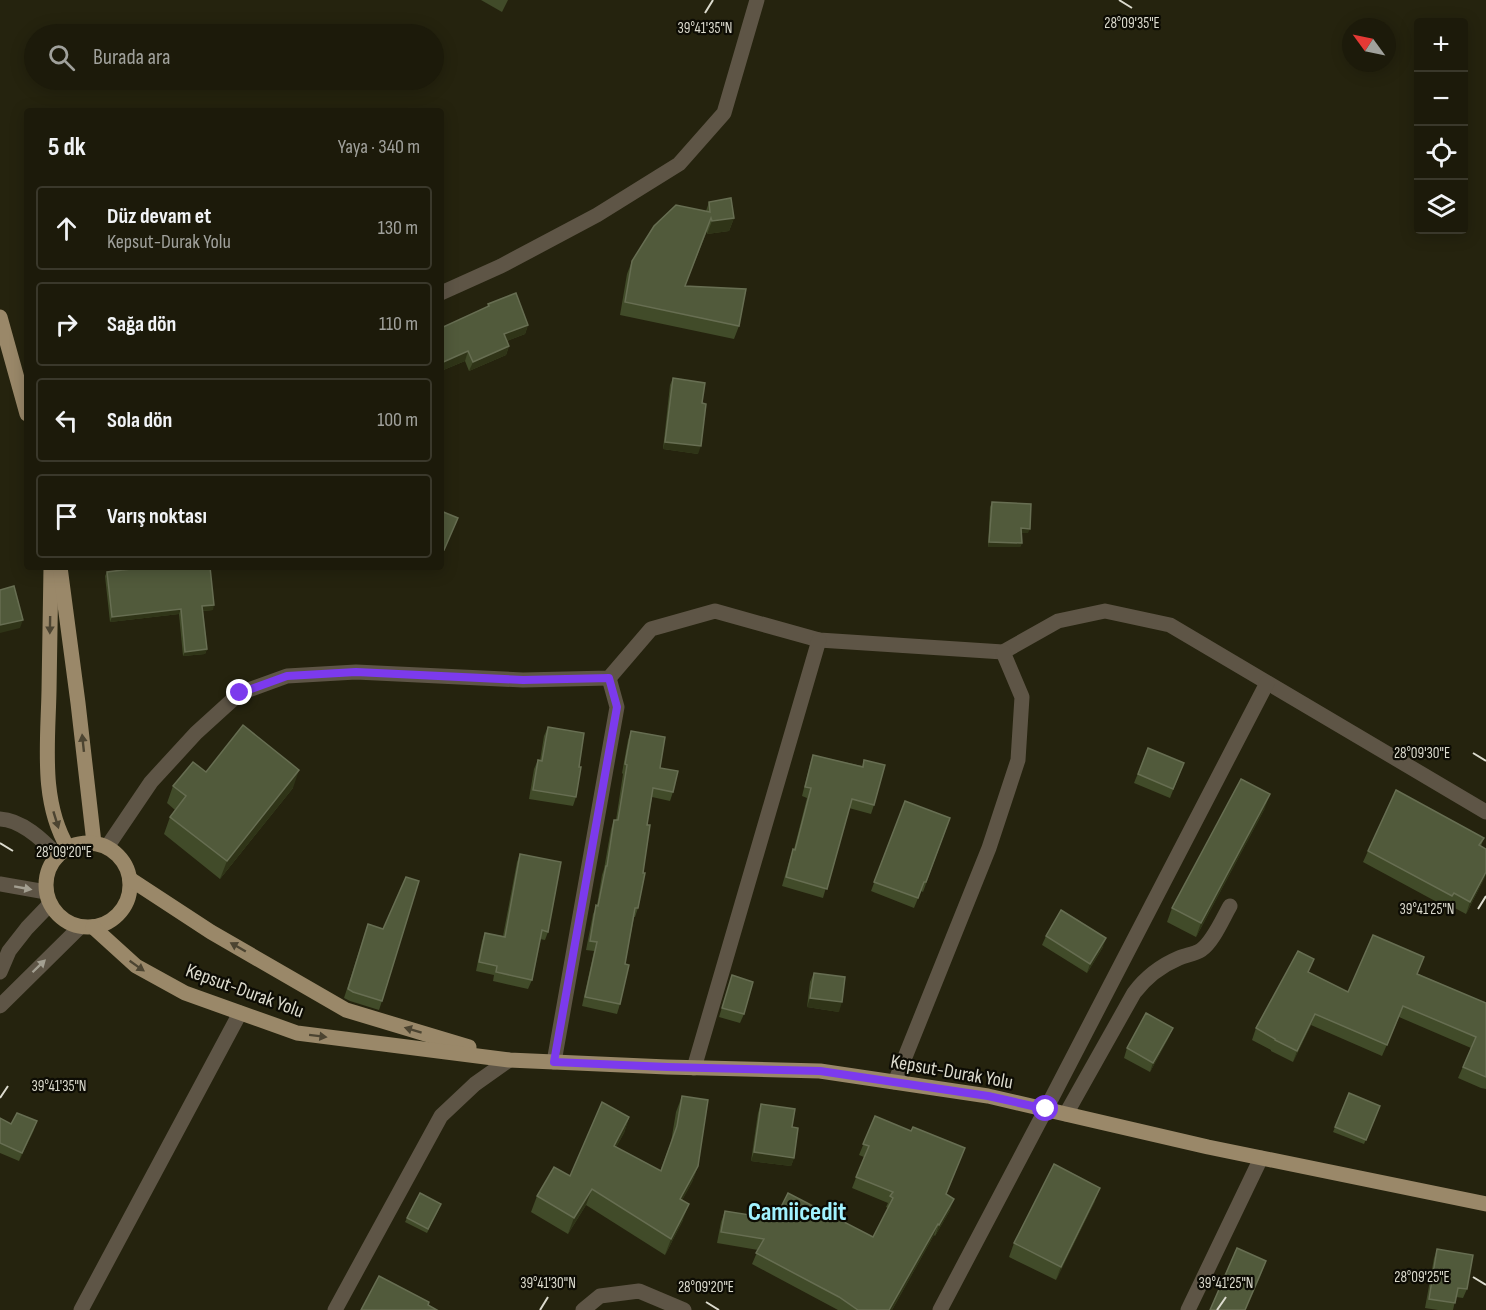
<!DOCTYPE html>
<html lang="tr">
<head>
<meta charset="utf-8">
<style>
	body { margin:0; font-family:"Sofia Sans Condensed",sans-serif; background:#252313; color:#f1f3f6 }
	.controls { position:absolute; right:18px; top:18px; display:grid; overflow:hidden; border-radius:6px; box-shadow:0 3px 15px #0003 }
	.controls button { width:54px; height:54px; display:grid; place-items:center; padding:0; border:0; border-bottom:2px solid #3a382b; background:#1c1a0a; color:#f1f3f6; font:30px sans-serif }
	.compass { position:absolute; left:1342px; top:18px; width:54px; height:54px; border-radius:50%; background:#1c1a0a; box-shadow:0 3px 15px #0003; rotate:303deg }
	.stop { position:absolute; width:18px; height:18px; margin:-14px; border:4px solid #7c3aed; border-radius:50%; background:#fff }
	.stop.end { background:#7c3aed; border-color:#fff; box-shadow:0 2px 6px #0008 }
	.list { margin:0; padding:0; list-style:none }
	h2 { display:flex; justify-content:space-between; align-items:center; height:78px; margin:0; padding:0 24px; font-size:26px }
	h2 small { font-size:20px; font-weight:400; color:#a0a19c }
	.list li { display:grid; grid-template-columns:39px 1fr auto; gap:18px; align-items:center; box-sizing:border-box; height:84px; margin:0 12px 12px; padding:0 12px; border:2px solid #3a382b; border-radius:6px }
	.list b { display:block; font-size:22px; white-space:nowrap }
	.list p { margin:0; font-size:20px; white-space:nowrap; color:#a0a19c }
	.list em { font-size:20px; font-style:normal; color:#a0a19c }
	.icon { flex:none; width:33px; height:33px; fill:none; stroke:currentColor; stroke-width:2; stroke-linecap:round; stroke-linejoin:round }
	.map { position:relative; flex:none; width:1486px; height:1310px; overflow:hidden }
	.search { position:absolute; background:#1c1a0a; box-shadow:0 3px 15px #0003; left:24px; top:24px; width:420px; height:66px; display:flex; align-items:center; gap:15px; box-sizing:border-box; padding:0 21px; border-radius:33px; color:#a0a19c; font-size:22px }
	.panel { position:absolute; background:#1c1a0a; box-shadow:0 3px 15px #0003; left:24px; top:108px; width:420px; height:462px; border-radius:6px }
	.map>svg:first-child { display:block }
</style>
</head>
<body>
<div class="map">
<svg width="1486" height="1310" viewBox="0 0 1486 1310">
	<rect width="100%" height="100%" fill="#25230e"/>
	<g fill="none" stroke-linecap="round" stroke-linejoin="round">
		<g stroke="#5e5546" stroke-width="15">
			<path d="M441 293 501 266 597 215 679 164 724 113 757 0"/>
			<path d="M0 819C22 820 43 840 58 856"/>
			<path d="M107 847 151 782 196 733 240 693 287 676 356 672 523 680 609 678 651 629 715 611 819 640 1003 652 1058 621 1105 611 1170 625 1486 812"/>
			<path d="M0 884 46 892"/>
			<path d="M0 972 9 951 27 928 50 904"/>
			<path d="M0 1006 80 927"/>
			<path d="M554 1062 617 707 609 678"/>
			<path d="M694 1068 819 640"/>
			<path d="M895 1082 989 848 1018 760 1022 697 1003 652"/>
			<path d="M1066 1114 1134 993C1146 977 1160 966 1179 958 1186 955 1195 954 1201 950 1213 942 1223 918 1230 906"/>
			<path d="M81 1310 240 1013"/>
			<path d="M335 1310 441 1116 475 1084 509 1060"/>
			<path d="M583 1310 600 1296 639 1291 684 1310"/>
			<path d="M940 1310 1046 1109 1267 683"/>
			<path d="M1188 1310 1261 1158"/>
		</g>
		<g stroke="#9a8869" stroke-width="15">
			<path d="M0 317 27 414"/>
			<path d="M51 567C50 608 50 650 49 691 48 743 40 801 68 848"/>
			<path d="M60 567 78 703 94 843"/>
			<circle cx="88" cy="885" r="42"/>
			<path d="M130 879 211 932 346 1010 469 1047"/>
			<path d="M93 927 136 966 185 993 297 1033 509 1060 667 1067 820 1071 988 1096 1208 1147 1486 1204"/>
		</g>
	</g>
	<g fill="#414b29">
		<path d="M481 0H508L502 12Z"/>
		<path d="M709 202 734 218 729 231 707 234V231L685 286 739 326 734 339 620 315 627 274 632 261 706 211Z"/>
		<path d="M488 304 528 325 525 334 507 341 509 346 506 355 469 371 465 361 441 371V328L487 307Z"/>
		<path d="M673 378 702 403 698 454 663 449 670 385Z"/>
		<path d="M992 502 1028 533H1021L1022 543 1020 547H988L990 507Z"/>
		<path d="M107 572 213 610 203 611 207 649 205 654 183 656 179 614 110 622 105 576Z"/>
		<path d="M548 727 579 767 576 797 573 806 529 799 534 769 538 760 540 761 544 736Z"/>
		<path d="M631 731 660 768 673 792 670 801 652 797 647 825 638 908 635 917H634L625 964 620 1004 617 1014 582 1006 594 951 586 950 593 914 597 905 602 875 604 869 611 829 614 820H616L623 774 622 773 628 740Z"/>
		<path d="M1148 748 1184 763 1170 798 1134 783Z"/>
		<path d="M813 755 862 766 864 760 874 805 871 814 849 808 823 898 782 886 790 858 794 849 807 798 802 796 810 764Z"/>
		<path d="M206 772 293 788 220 879 164 834 170 817 175 810 167 803 173 786Z"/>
		<path d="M905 801 950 818 923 892 921 891 914 908 871 891Z"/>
		<path d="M1265 808 1196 937 1167 922 1172 908Z"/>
		<path d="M1484 838 1481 846 1486 849V875L1466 914 1449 905 1448 908 1363 862 1368 851Z"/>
		<path d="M520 854 548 932 545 940 540 939 532 980 528 989 493 981 494 975 476 971 482 941 485 933 503 936 517 862Z"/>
		<path d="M365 933 382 1001 379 1010 350 1001 344 998Z"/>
		<path d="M1046 936 1103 947 1087 973 1042 945Z"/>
		<path d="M814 973 839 1012 807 1007 810 982Z"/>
		<path d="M1309 973 1348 992 1418 974 1486 1003V1089L1481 1088 1458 1078 1471 1048 1399 1017 1382 1056 1311 1025 1293 1062 1271 1051V1050L1252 1040 1256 1028Z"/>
		<path d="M732 975 744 1014 740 1023 719 1017Z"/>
		<path d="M1173 1028 1169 1037 1150 1072 1124 1058 1127 1048Z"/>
		<path d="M1349 1093 1380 1106 1364 1144 1333 1132Z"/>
		<path d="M682 1096 698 1166 692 1182 682 1200 683 1220 665 1255 586 1205 568 1234 531 1212 537 1196 570 1176 629 1117 624 1133 616 1147 660 1171 671 1142 676 1112Z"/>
		<path d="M761 1104 792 1127 794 1158 791 1166 751 1161 758 1113Z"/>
		<path d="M875 1116 947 1194 950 1210 935 1236 934 1235 892 1310H838L752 1264 758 1250 717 1243 721 1222 725 1211 873 1237 888 1208 886 1207 888 1203 852 1188 864 1157 859 1155Z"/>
		<path d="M0 1118 11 1124 34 1130 19 1161 0 1153Z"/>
		<path d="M1095 1201 1056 1280 1009 1257 1014 1243Z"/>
		<path d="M439 1209 427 1233 405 1222 407 1218Z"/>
		<path d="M1437 1249 1467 1289 1463 1298 1456 1297 1453 1310H1438L1425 1308 1434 1258Z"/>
	</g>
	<g fill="#2f3417">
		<path d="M734 218 729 231 707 234 712 221Z"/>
		<path d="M528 325 525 334 501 343 504 334Z"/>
		<path d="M509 346 506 355 469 371 473 362Z"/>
		<path d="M468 351 465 361 441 371V363Z"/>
		<path d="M665 442 701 446 698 454 663 449Z"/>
		<path d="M1021 528 1030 529 1028 533H1020Z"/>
		<path d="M989 542 1022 543 1020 547H988Z"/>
		<path d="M214 605 213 610 201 611 202 606Z"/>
		<path d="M181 609 179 614 110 622 112 617Z"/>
		<path d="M23 620 20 628 0 633V625Z"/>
		<path d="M207 649 205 654 183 656 185 652Z"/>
		<path d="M299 770 293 788 220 879 227 861Z"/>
		<path d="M1270 794 1265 808 1196 937 1201 923Z"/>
		<path d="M1486 872V875L1466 914 1470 902Z"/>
		<path d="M1106 938 1103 947 1087 973 1090 964Z"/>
		<path d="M810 998 842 1002 839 1012 807 1007Z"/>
		<path d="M1315 1014 1311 1025 1293 1062 1297 1051Z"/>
		<path d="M1173 1028 1169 1037 1150 1072 1153 1063Z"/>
		<path d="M629 1117 624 1133 608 1162 614 1146Z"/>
		<path d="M37 1121 34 1130 19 1161 22 1153Z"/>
		<path d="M754 1152 794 1158 791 1166 751 1161Z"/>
		<path d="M698 1166 692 1182 674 1215 680 1199Z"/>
		<path d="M1100 1188 1095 1201 1056 1280 1061 1267Z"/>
		<path d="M592 1189 586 1205 568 1234 574 1218Z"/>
		<path d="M954 1199 950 1210 935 1236 939 1225Z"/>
		<path d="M689 1204 683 1220 665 1255 671 1239Z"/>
		<path d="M938 1224 934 1235 892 1310H889Z"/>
		<path d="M1266 1261 1261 1275 1246 1310H1245Z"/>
	</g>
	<g fill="#515a3b" stroke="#676e52" stroke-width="1.5">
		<path d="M731 198 734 218 712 221 711 218 685 286 746 289 739 326 625 302 632 261 654 226 676 205 710 212 709 202Z"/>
		<path d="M516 293 528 325 504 334 509 346 473 362 468 351 441 363V328L489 306 488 304Z"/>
		<path d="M673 378 705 383 702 403 706 404 701 446 665 442Z"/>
		<path d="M992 502 1031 504 1030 529 1021 528 1022 543 989 542Z"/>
		<path d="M441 511 458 518 444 550 441 549Z"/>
		<path d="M147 567H210L214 605 202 606 207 649 185 652 181 609 112 617 107 572Z"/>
		<path d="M14 586 23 620 0 625V590Z"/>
		<path d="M243 725 299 770 227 861 170 817 186 796 173 786 193 762 206 772Z"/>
		<path d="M548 727 584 733 579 767H581L576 797 533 790 538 760 542 761Z"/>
		<path d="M631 731 665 737 660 768 678 771 673 792 653 788 647 825H650L643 873H645L638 908H635L625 964 629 965 620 1004 585 997 597 942 590 941 596 905 598 906 606 866H607L614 820H618L627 765 625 764Z"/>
		<path d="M1148 748 1184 763 1173 789 1138 774Z"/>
		<path d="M813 755 863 767 864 760 885 765 874 805 852 799 827 889 786 877 793 849 795 850 811 788 805 787Z"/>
		<path d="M1241 779 1270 794 1201 923 1172 908Z"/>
		<path d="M1396 790 1484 838 1479 845 1486 849V872L1470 902 1454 893 1452 896 1368 851Z"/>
		<path d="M905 801 950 818 926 882H924L918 898 874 882Z"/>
		<path d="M520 854 561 862 548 932 542 930 532 980 496 972 497 966 479 962 485 933 505 937Z"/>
		<path d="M406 877 419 881 382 1001 353 992 348 989 368 924 383 929Z"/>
		<path d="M1061 910 1106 938 1090 964 1046 936Z"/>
		<path d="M1373 935 1424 957 1417 974 1486 1003V1077L1463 1067 1476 1037 1403 1006 1387 1045 1315 1014 1297 1051 1275 1040V1039L1256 1028 1298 951 1314 959 1308 972 1348 992Z"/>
		<path d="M814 973 845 977 842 1002 810 998Z"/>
		<path d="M732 975 753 982 744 1014 722 1008Z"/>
		<path d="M1146 1013 1173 1028 1153 1063 1127 1048Z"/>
		<path d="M1349 1093 1380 1106 1366 1140 1335 1127Z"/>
		<path d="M682 1096 708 1100 698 1166 680 1199 689 1204 671 1239 592 1189 574 1218 537 1196 554 1167 570 1176 602 1102 629 1117 614 1146 661 1171 677 1126Z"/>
		<path d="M761 1104 795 1109 792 1127 798 1128 794 1158 754 1152Z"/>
		<path d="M17 1113 37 1121 22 1153 0 1143V1118L11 1124Z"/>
		<path d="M875 1116 911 1131 913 1127 965 1148 946 1194 954 1199 939 1225 938 1224 889 1310H858L839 1297 756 1253 764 1239 721 1232 725 1211 775 1219 788 1193 873 1237 893 1198 890 1196 893 1192 856 1177 869 1146 863 1144Z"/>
		<path d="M1054 1164 1100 1188 1061 1267 1014 1243Z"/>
		<path d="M420 1193 441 1204 428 1229 407 1218Z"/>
		<path d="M1237 1248 1266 1261 1245 1310H1210Z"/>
		<path d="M1437 1249 1473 1255 1467 1289 1458 1288 1455 1303 1429 1299Z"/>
		<path d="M379 1276 429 1302 428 1305 437 1310H361Z"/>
	</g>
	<defs><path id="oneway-solid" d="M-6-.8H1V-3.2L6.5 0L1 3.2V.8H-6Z" transform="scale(1.5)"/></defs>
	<g fill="#4c4431">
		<use href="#oneway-solid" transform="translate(50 625) rotate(91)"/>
		<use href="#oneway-solid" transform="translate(83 743) rotate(-96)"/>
		<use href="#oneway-solid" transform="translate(56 820) rotate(73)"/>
		<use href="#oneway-solid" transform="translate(238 947) rotate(-150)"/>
		<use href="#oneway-solid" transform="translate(137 966) rotate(35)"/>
		<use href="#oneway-solid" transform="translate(413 1030) rotate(-163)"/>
		<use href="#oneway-solid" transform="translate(318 1036) rotate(7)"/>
	</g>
	<g fill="#a39f91">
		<use href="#oneway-solid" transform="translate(23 888) rotate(10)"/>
		<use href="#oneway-solid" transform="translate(39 966) rotate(-44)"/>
	</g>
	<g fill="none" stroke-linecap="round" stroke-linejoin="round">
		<path stroke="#7c3aed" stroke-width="8" d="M240 693 287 676 356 672 523 680 609 678 617 707 554 1062 667 1067 820 1071 988 1096 1046 1109"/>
	</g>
	<path fill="none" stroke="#dcdbce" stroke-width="2" d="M1119 0 1132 8M705 13 713 0M1473 753 1486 761M0 843 13 851M1478 909 1486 896M0 1098 8 1086M1473 1277 1486 1285M706 1302 719 1310M540 1310 548 1297M1217 1310 1226 1297"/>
	<g text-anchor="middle" stroke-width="4.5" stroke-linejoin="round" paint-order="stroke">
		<g font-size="20" fill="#dcdbce" stroke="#0d0c04">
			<text transform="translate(245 990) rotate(20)" y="7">Kepsut-Durak Yolu</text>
			<text transform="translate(952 1071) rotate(10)" y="7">Kepsut-Durak Yolu</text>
		</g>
		<g font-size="26" font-weight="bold" fill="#a1f2ff" stroke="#0d0c04">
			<text x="797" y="1220">Camiicedit</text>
		</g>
	</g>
	<g font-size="15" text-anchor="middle" fill="#dcdbce" stroke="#0d0c04" stroke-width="4.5" stroke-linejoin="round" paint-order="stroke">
		<text x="1132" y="28">28°09'35"E</text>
		<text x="705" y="33">39°41'35"N</text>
		<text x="1422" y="758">28°09'30"E</text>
		<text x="64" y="857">28°09'20"E</text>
		<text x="1427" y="914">39°41'25"N</text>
		<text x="59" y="1091">39°41'35"N</text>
		<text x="1422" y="1282">28°09'25"E</text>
		<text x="548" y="1288">39°41'30"N</text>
		<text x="1226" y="1288">39°41'25"N</text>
		<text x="706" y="1292">28°09'20"E</text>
	</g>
</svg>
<div class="controls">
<button>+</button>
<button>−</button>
<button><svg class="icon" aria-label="locate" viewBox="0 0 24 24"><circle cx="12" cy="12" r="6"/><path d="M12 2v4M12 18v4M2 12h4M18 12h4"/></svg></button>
<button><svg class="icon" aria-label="layers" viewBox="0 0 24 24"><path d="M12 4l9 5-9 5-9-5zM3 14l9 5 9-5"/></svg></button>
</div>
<svg class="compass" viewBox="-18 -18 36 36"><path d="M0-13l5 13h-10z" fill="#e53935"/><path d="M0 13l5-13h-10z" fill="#a0a19c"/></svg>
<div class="stop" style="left:1046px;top:1109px"></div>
<div class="stop end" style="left:240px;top:693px"></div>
<div class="search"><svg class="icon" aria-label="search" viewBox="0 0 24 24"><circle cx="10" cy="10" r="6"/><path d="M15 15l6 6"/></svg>Burada ara</div>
<section class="panel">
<h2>5 dk<small>Yaya · 340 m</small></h2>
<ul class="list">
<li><svg class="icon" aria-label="ahead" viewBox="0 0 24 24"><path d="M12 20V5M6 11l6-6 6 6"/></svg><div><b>Düz devam et</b><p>Kepsut-Durak Yolu</p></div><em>130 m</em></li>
<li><svg class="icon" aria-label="right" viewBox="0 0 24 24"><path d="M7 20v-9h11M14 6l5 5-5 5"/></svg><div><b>Sağa dön</b></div><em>110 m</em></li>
<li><svg class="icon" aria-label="left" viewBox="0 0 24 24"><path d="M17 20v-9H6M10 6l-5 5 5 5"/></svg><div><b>Sola dön</b></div><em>100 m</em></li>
<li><svg class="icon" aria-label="arrive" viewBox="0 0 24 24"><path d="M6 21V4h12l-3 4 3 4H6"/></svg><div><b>Varış noktası</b></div></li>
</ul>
</section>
</div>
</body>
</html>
